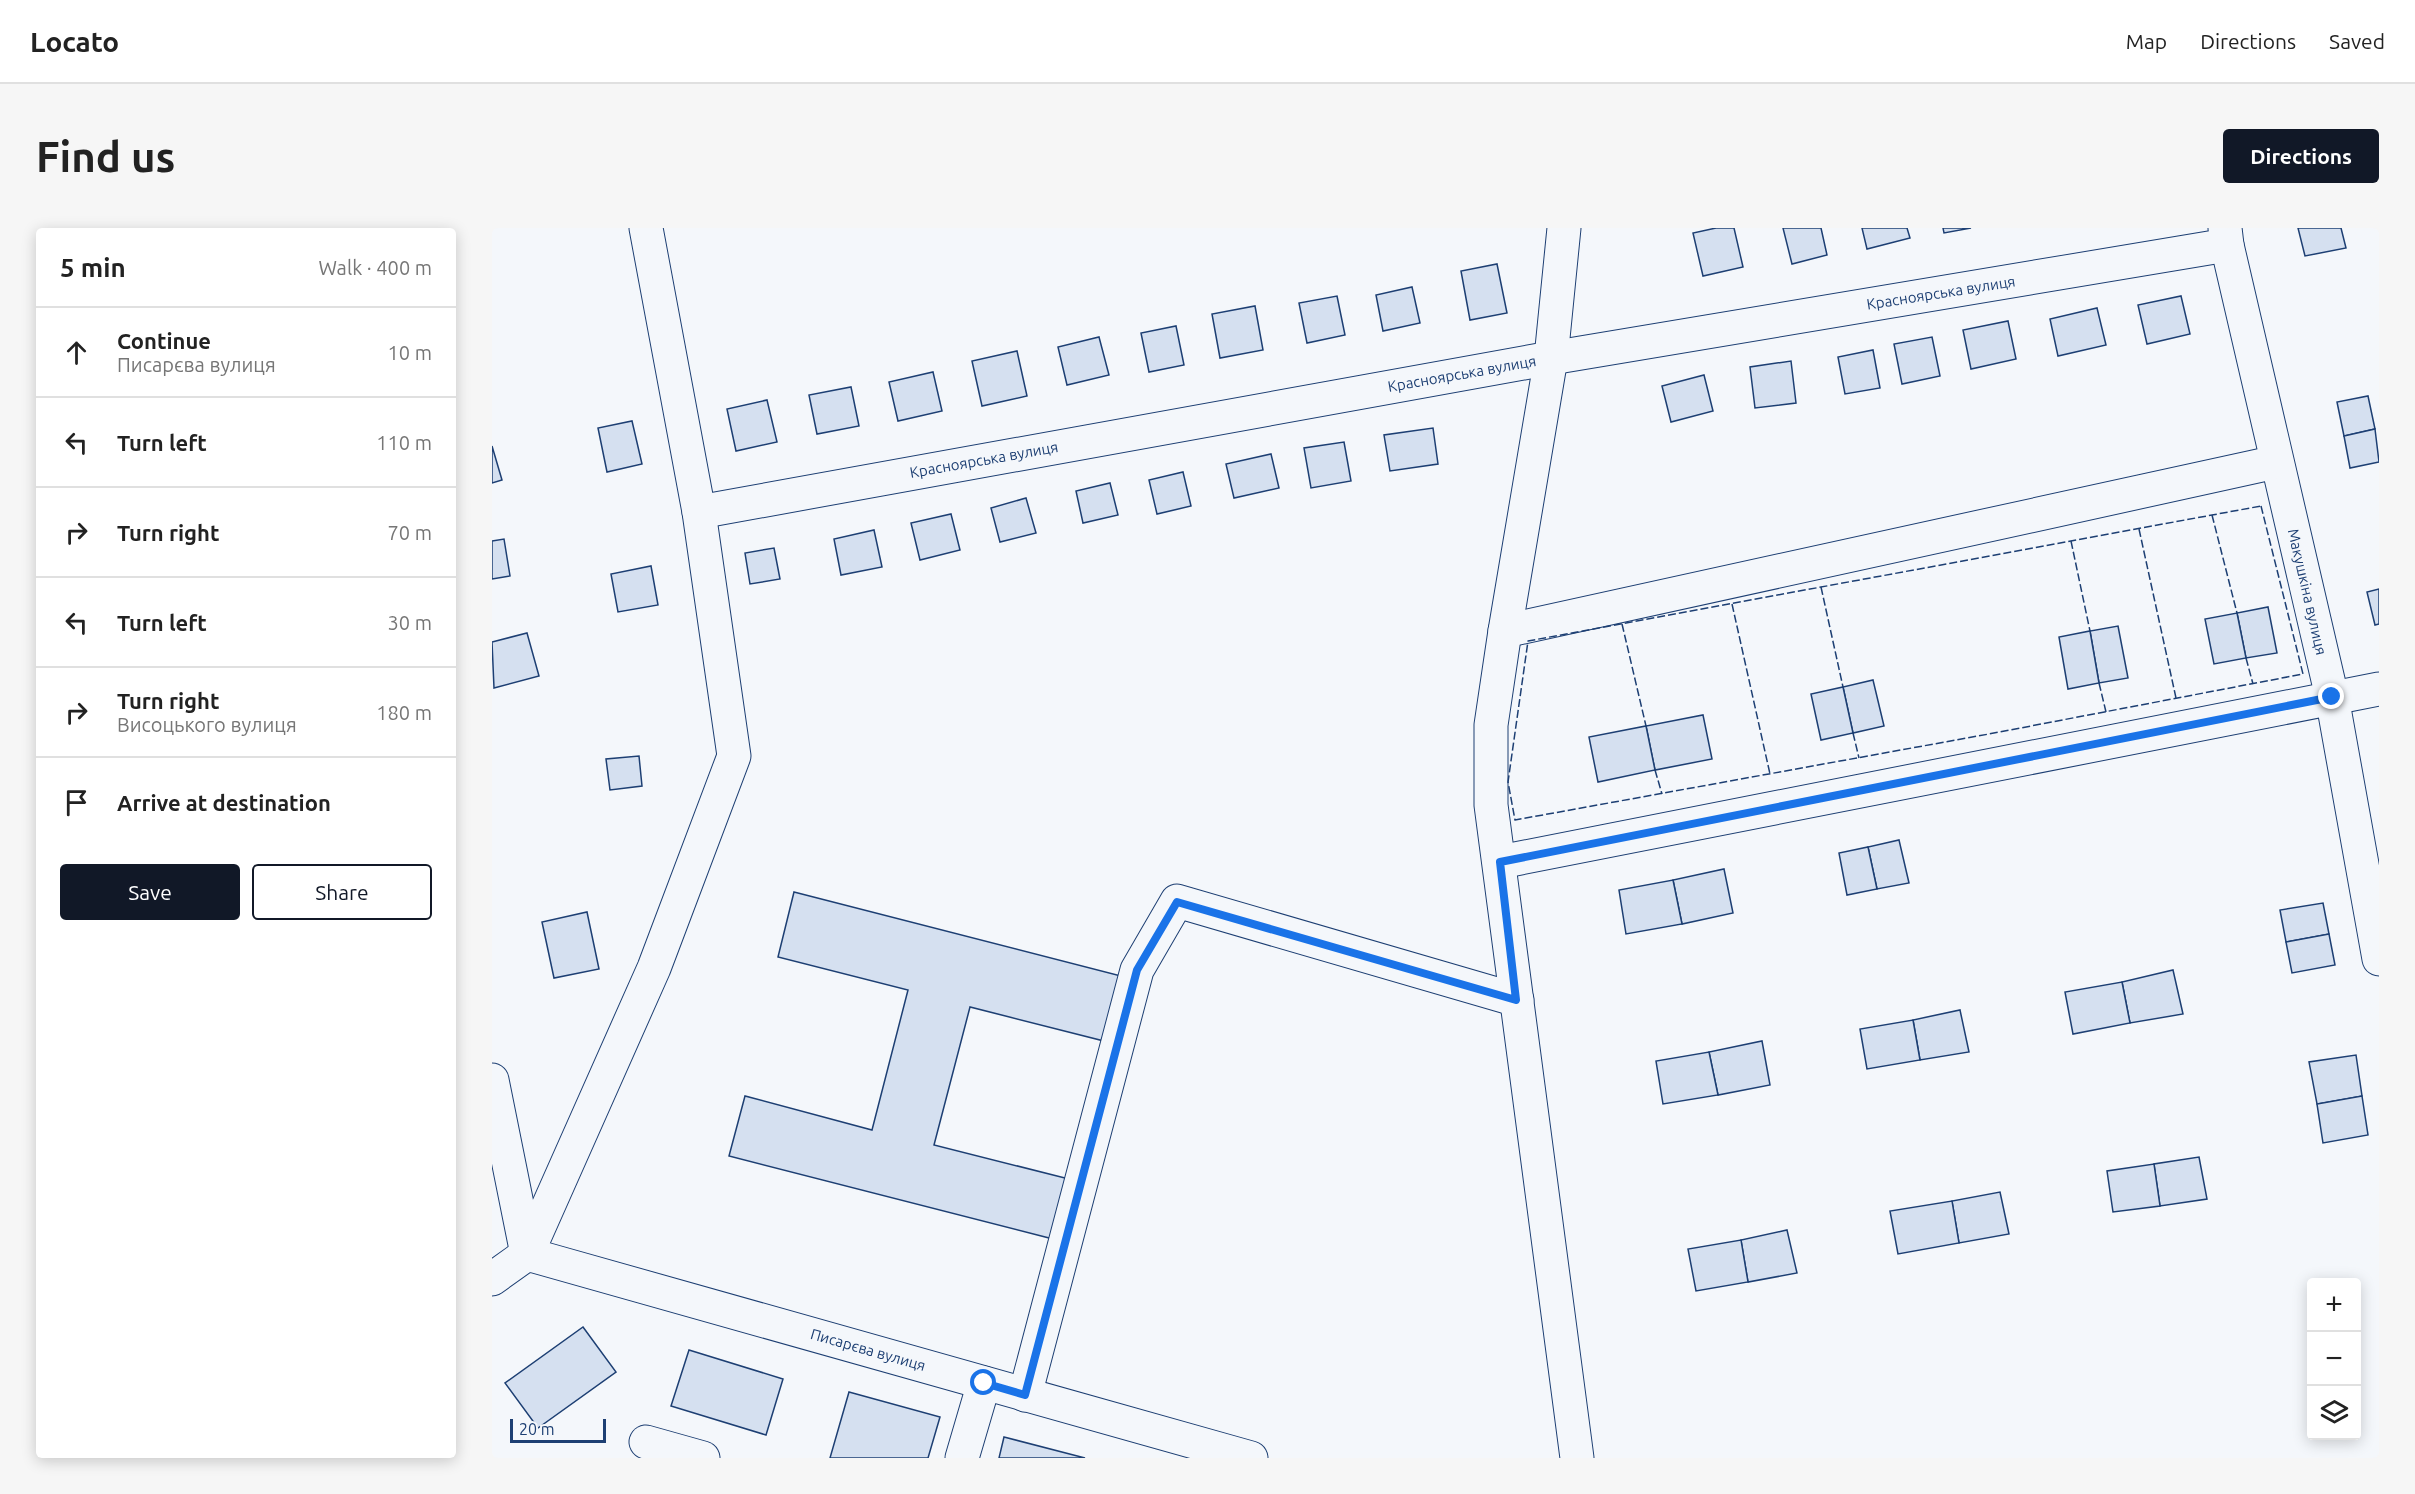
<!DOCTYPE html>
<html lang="en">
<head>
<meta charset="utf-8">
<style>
	body { margin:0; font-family:Ubuntu,sans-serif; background:#f6f6f6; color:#222 }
	.controls { position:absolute; right:18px; bottom:18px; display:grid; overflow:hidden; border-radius:6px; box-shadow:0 3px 15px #0003 }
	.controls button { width:54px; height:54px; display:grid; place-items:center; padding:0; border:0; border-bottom:2px solid #e0e0e0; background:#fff; color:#222; font:30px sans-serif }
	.scale { position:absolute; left:18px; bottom:15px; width:96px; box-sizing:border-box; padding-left:6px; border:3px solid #1d3f73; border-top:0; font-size:16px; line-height:21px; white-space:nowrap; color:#1d3f73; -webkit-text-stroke:4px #f4f7fb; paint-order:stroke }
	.stop { position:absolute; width:18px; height:18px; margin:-14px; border:4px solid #1a73e8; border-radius:50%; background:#fff }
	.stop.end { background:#1a73e8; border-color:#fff; box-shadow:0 2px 6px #0008 }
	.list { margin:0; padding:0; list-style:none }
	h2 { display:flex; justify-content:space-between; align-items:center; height:78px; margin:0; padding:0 24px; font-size:26px }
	h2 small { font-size:20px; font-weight:400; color:#767676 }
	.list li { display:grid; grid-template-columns:39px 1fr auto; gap:18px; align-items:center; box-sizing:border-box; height:90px; padding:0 24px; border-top:2px solid #e0e0e0 }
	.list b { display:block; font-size:22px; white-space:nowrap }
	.list p { margin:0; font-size:20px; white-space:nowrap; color:#767676 }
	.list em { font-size:20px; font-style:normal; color:#767676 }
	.actions { display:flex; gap:12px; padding:18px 24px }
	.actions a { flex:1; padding:14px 0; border:2px solid #111827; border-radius:6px; text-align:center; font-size:21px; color:#111827 }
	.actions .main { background:#111827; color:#fff }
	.icon { flex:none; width:33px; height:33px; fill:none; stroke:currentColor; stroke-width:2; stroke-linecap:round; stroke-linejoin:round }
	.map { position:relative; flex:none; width:1887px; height:1230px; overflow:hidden; border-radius:6px }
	header { display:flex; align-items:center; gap:36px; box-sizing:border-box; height:84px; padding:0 30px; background:#fff; border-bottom:2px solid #e0e0e0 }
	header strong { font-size:28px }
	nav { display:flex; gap:33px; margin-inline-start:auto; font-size:21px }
	.intro { display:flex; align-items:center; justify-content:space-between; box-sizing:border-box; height:144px; padding:0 36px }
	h1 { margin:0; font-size:42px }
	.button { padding:15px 27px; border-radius:6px; background:#111827; color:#fff; font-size:21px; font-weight:700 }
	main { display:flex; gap:36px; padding:0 36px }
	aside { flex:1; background:#fff; border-radius:6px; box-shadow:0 3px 15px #0003 }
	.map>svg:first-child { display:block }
</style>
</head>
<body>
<header>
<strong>Locato</strong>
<nav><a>Map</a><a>Directions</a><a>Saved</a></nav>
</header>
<div class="intro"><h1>Find us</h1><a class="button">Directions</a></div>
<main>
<aside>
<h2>5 min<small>Walk · 400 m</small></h2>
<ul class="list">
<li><svg class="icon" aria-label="ahead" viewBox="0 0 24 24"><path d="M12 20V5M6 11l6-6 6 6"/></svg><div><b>Continue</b><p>Писарєва вулиця</p></div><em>10 m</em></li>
<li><svg class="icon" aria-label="left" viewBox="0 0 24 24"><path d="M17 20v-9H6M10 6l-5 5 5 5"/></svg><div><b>Turn left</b></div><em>110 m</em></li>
<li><svg class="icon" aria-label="right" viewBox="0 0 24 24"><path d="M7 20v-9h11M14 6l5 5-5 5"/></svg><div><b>Turn right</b></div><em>70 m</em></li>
<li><svg class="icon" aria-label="left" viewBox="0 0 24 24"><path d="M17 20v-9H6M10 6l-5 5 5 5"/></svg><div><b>Turn left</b></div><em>30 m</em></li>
<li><svg class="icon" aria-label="right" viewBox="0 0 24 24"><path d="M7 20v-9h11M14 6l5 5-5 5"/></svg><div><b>Turn right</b><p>Висоцького вулиця</p></div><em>180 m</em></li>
<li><svg class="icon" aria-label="arrive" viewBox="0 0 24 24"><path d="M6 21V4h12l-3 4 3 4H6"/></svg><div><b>Arrive at destination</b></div></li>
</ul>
<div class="actions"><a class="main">Save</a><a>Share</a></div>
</aside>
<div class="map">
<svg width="1887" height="1230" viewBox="0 0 1887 1230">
	<rect width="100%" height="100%" fill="#f4f7fb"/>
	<g fill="#d5e0f0" stroke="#1d3f73" stroke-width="1.5">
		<path d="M1224 0H1242L1251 39 1211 48 1201 5Z"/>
		<path d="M1291 0H1329L1335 27 1300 36Z"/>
		<path d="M1370 0H1415L1418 10 1375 21Z"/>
		<path d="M1451 0H1479L1452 5Z"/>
		<path d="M1806 0H1849L1854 20 1813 28Z"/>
		<path d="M1005 36 1015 85 978 92 969 43Z"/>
		<path d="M920 59 928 95 891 103 884 67Z"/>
		<path d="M845 68 853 107 815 115 807 75Z"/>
		<path d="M1689 68 1698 106 1655 116 1646 77Z"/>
		<path d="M763 78 771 122 728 130 720 86Z"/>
		<path d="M1605 80 1614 117 1566 128 1558 91Z"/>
		<path d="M1516 93 1524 131 1479 141 1471 102Z"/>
		<path d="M684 98 692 137 657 144 649 105Z"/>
		<path d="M607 109 617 147 575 157 566 119Z"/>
		<path d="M1440 109 1448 148 1410 156 1402 116Z"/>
		<path d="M1381 122 1388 160 1353 166 1346 129Z"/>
		<path d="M525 123 535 168 490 178 480 133Z"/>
		<path d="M1299 133 1304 175 1263 180 1258 139Z"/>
		<path d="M441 144 450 183 406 193 397 154Z"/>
		<path d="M1212 147 1221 183 1179 194 1170 158Z"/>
		<path d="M359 159 367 198 325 206 317 167Z"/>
		<path d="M1876 168 1883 201 1852 208 1845 174Z"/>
		<path d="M275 172 285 214 244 223 235 181Z"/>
		<path d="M140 193 150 236 115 244 106 200Z"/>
		<path d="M941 200 946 236 898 243 892 207Z"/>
		<path d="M1883 201 1887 234 1858 240 1852 208Z"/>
		<path d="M852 214 859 253 819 260 812 220Z"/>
		<path d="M0 218 10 252 0 255Z"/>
		<path d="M779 226 787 260 742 270 734 236Z"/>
		<path d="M691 244 699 278 665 286 657 252Z"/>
		<path d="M618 255 626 287 591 295 584 263Z"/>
		<path d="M534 270 544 305 508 314 499 280Z"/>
		<path d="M459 286 468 322 428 332 419 295Z"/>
		<path d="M382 302 390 339 349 347 342 311Z"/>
		<path d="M12 311 18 348 0 351V313Z"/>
		<path d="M282 320 288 351 258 356 253 325Z"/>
		<path d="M159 338 166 377 126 384 119 346Z"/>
		<path d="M1887 361V396L1883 397 1875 364Z"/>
		<path d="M1776 379 1785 425 1754 430 1745 385Z"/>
		<path d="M1745 385 1754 430 1722 436 1713 391Z"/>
		<path d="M1626 398 1636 450 1607 455 1598 403Z"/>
		<path d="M1598 403 1607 455 1576 461 1567 409Z"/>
		<path d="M35 405 47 448 2 460 0 414Z"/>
		<path d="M1381 452 1392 498 1361 505 1351 459Z"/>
		<path d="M1351 459 1361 505 1329 512 1319 466Z"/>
		<path d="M1211 487 1220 531 1163 542 1154 498Z"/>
		<path d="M1154 498 1163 542 1106 554 1097 509Z"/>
		<path d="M147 528 150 558 118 562 114 531Z"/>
		<path d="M1407 612 1417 655 1385 661 1376 619Z"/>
		<path d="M1376 619 1385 661 1355 667 1347 625Z"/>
		<path d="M1232 641 1241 685 1190 696 1181 652Z"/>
		<path d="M1181 652 1190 696 1134 706 1127 662Z"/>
		<path d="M302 664 629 748 612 813 478 779 442 917 581 952 565 1012 237 928 253 868 380 902 416 762 286 729Z"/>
		<path d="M1831 675 1837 706 1794 714 1788 682Z"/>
		<path d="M95 684 107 741 62 750 50 694Z"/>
		<path d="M1837 706 1843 737 1800 745 1794 714Z"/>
		<path d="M1681 742 1691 786 1638 795 1630 754Z"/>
		<path d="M1630 754 1638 795 1581 806 1573 764Z"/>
		<path d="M1468 782 1477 824 1428 832 1421 792Z"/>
		<path d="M1421 792 1428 832 1375 841 1368 801Z"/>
		<path d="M1270 813 1278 857 1226 867 1217 824Z"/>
		<path d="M1217 824 1226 867 1171 876 1164 833Z"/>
		<path d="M1864 827 1870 868 1825 876 1817 834Z"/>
		<path d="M1870 868 1876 907 1831 915 1825 876Z"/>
		<path d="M1707 929 1715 971 1668 978 1662 936Z"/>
		<path d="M1662 936 1668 978 1621 984 1615 943Z"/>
		<path d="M1508 964 1517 1006 1467 1015 1460 973Z"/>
		<path d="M1460 973 1467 1015 1406 1026 1398 983Z"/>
		<path d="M1295 1002 1305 1045 1256 1054 1249 1012Z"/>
		<path d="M1249 1012 1256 1054 1204 1063 1196 1021Z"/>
		<path d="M91 1099 124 1144 46 1200 13 1155Z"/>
		<path d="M197 1122 291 1151 274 1207 179 1178Z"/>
		<path d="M357 1164 448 1189 436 1230H338Z"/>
		<path d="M512 1209 593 1230H507Z"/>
	</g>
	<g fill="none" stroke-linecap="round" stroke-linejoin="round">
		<g stroke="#1d3f73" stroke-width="35">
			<g id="minor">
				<path d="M1072 0 1059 130 1013 403 999 497V577L1085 1230"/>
				<path d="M1733 0 1735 17 1840 469 1887 731"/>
				<path d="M207 284 1059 130 1735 17"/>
				<path d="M1013 403 1784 234"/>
				<path d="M1008 634 1887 461"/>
				<path d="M0 852 35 1026"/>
				<path d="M35 1026 162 740 242 528 207 284 154 0"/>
				<path d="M0 1051 35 1026 759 1230"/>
				<path d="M533 1167 645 742 685 673 1025 772"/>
				<path d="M154 1214 211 1230"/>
				<path d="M470 1230 492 1155"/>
			</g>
		</g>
		<use href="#minor" stroke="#f4f7fb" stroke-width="33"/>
		<g stroke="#1d3f73" stroke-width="1.5" stroke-dasharray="8 3" stroke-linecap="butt">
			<path d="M1769 278 1811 446 1497 506 1023 592 1016 554 1036 413Z"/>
			<path d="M1720 287 1745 385"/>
			<path d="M1647 301 1684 470"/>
			<path d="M1579 313 1598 403"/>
			<path d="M1329 359 1351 459"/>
			<path d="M1240 376 1278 546"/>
			<path d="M1130 396 1154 498"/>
			<path d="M1754 430 1761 456"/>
			<path d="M1607 455 1614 484"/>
			<path d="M1361 505 1367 530"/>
			<path d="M1163 542 1170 566"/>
		</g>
	</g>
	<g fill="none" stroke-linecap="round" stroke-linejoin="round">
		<path stroke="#1a73e8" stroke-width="8" d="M492 1155 533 1167 645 742 685 674 1024 772 1008 634 1840 469"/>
	</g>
	<g text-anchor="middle" stroke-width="4.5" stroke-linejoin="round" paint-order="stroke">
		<g font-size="15" fill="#1d3f73" stroke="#f4f7fb">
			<text transform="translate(1449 65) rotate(-9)" y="5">Красноярська вулиця</text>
			<text transform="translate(970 146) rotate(-10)" y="5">Красноярська вулиця</text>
			<text transform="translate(492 232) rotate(-10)" y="5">Красноярська вулиця</text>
			<text transform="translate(1815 364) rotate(77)" y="5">Макушкіна вулиця</text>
			<text transform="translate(376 1122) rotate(16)" y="5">Писарєва вулиця</text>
		</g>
	</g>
</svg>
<div class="controls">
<button>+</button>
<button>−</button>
<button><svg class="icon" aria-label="layers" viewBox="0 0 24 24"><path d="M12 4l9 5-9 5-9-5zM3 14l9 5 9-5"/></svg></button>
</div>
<div class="scale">20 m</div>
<div class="stop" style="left:492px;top:1155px"></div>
<div class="stop end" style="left:1840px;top:469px"></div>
</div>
</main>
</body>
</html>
